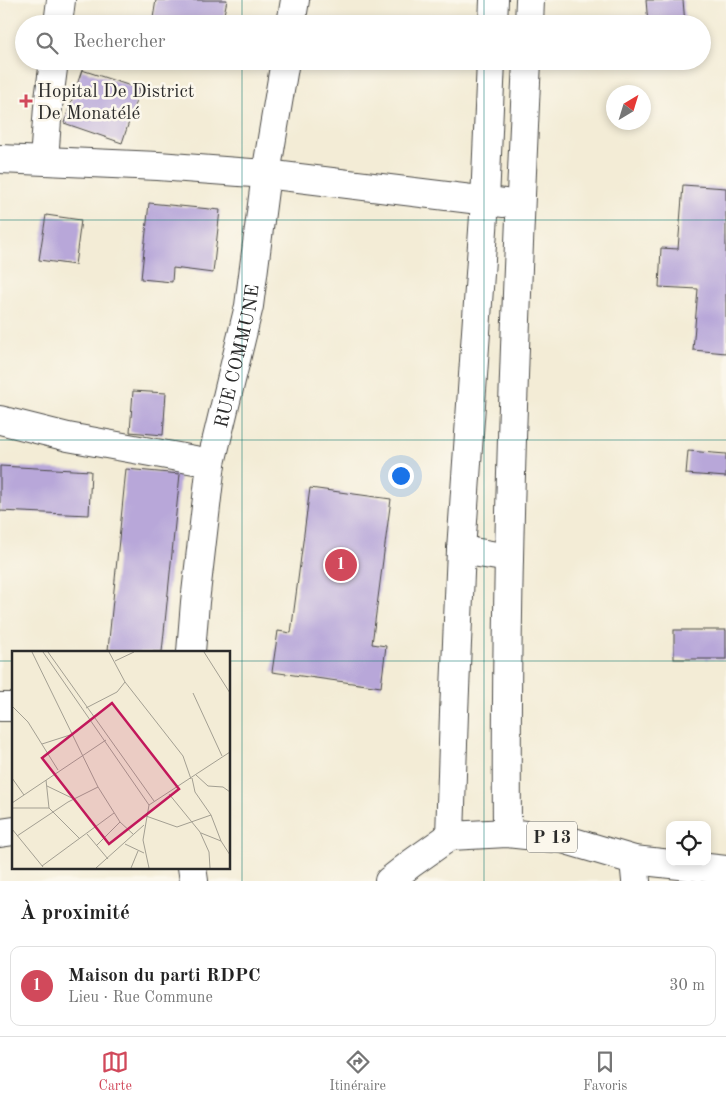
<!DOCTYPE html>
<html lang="fr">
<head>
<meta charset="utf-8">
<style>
	body { margin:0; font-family:"Old Standard TT",serif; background:#f6f6f6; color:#222 }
	.controls { position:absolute; right:15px; bottom:15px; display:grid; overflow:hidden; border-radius:10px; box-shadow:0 2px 8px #0003 }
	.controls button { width:45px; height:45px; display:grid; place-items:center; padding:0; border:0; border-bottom:1px solid #e0e0e0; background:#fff; color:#222; font:25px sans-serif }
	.compass { position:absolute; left:606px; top:85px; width:45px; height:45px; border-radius:50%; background:#fff; box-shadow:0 2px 8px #0003; rotate:38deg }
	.you { position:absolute; left:400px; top:475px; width:18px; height:18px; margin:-12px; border:4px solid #fff; border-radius:50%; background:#1a73e8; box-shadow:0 0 0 8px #1a73e833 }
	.badge { display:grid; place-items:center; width:32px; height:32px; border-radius:50%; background:#d1495b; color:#fff; font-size:16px; font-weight:700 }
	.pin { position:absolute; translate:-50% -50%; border:2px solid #fff; box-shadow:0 1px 5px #0006 }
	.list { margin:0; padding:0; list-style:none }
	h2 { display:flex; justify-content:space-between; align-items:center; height:65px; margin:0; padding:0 20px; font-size:21px }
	h2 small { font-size:16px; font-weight:400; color:#767676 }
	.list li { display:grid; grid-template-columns:32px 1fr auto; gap:15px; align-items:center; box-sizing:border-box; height:80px; margin:0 10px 10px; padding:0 10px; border:1px solid #e0e0e0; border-radius:10px }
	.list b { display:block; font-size:19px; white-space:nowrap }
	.list p { margin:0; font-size:16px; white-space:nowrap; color:#767676 }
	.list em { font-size:16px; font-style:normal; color:#767676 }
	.icon { flex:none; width:28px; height:28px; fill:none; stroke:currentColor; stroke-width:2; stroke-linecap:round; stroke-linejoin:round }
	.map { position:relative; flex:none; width:726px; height:881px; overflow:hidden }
	.search { position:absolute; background:#fff; box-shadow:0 2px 8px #0003; left:15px; right:15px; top:15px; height:55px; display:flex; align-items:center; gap:12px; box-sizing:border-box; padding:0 18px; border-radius:28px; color:#767676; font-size:19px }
	.sheet { height:155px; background:#fff }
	nav { display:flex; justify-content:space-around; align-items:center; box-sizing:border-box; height:70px; border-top:1px solid #e0e0e0; background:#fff; font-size:14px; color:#767676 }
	nav a { display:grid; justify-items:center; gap:2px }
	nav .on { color:#d1495b }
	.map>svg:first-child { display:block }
</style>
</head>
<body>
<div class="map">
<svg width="726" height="881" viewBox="0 0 726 881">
	<rect width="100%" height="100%" fill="#fbf7ec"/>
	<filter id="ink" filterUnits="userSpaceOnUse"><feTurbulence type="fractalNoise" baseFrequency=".02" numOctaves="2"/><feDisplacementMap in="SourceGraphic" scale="10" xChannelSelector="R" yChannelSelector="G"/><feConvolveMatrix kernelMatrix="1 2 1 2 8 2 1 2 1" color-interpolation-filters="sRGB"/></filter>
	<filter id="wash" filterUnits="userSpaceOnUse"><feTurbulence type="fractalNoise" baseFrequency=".0096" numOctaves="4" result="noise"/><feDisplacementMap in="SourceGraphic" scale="20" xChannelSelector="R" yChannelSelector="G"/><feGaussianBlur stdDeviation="1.12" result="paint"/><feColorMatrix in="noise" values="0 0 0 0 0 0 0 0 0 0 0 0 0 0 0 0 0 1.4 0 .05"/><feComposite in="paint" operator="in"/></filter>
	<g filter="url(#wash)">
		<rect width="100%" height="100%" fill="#f3ecd6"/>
		<g id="blocks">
			<g fill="#b8a7d9">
				<path d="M156 0H227L222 24H152Z"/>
				<path d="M646 0H683L685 24H648Z"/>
				<path d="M82 70 140 89 122 143 64 123Z"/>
				<path d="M683 185 726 188V353L693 350 698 289 659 287 661 248 678 249Z"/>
				<path d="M149 203 220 210 213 273 173 268 172 282 141 279Z"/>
				<path d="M46 215 81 220 75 265 39 260Z"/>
				<path d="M133 391 166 393 163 435 130 432Z"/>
				<path d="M688 451 726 454V477L686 474Z"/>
				<path d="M0 466 91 471 89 515 0 511Z"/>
				<path d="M126 469 180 474 162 652H131L108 650Z"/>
				<path d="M310 488 391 499 372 644 386 646 381 687 272 672 278 631 291 633Z"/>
				<rect x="674" y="630" width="52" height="29"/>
			</g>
		</g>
	</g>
	<g filter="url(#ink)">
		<use href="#blocks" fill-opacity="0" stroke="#494845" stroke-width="1"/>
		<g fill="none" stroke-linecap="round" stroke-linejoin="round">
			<g stroke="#494845" stroke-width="30">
				<g id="minor">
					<path d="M58 24 61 0"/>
					<path d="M291 24 295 0"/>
					<path d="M493 24 494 0"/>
					<path d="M529 24 530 0"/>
					<path d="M0 159 158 166 266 174 504 203"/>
					<path d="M44 160 48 107 54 61"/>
					<path d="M0 420 68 437 211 463"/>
					<path d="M461 550 509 558"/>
					<path id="s1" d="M191 652 195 602 211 463 249 306 266 174 285 61"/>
					<path d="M0 707H14"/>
					<path d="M0 833 14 831"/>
					<path d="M507 833C505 576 515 318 527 61"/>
					<path d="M450 836 454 713 461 550 485 201 491 61"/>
					<path d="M634 860 636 881"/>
					<path d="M192 867 194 881"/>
				</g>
			</g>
			<g stroke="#494845" stroke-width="30">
				<path id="major" d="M389 881 412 863 450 836 507 833 563 839 634 860 726 870"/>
			</g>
			<use href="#minor" stroke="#fff" stroke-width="28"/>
			<use href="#major" stroke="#fff" stroke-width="28"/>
		</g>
	</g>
	<path fill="none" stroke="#0f766e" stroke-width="1" stroke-opacity="0.55" d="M242 0V24M484 0V24M242 61V881M484 61V881M0 220H726M0 440H726M0 661H14M229 661H726"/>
	<path fill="#d1495b" stroke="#fbf7ec" stroke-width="2" d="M23.5 93.5h5v5h5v5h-5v5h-5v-5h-5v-5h5z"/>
	<g text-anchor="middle" stroke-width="5" stroke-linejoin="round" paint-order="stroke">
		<rect fill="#fbf7ec" stroke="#696865" stroke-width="1" x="527" y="821.5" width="50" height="31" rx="4"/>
		<g font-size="18" font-weight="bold" fill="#2b2b2b">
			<text x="552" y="843">P 13</text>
		</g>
		<g font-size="19" fill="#2b2b2b" stroke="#fbf7ec" text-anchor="start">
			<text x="37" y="97">Hopital De District<tspan x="37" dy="22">De Monatélé</tspan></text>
		</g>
		<g font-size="19" fill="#2b2b2b" stroke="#fbf7ec">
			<text dy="7" stroke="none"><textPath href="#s1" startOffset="300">RUE COMMUNE</textPath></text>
		</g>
	</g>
	<g transform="translate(12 651)">
		<rect width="218" height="218" fill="#f3ecd6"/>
		<path fill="none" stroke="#a39f92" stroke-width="1" d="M20 1 86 136 108 171 121 183M31 1 137 154M36 1 142 150M97 1 113 31 171 105 179 128M192 1 218 42M103 10 122 1M181 42 210 105M0 55 16 71 46 119M74 57 105 41 113 31M30 93 58 84M184 124 196 135 211 136 218 141M0 127 12 144M34 129 37 157 68 188M35 135 62 148M157 143 188 181 197 201 198 217M0 152 94 89M0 157H37M134 165 165 176 199 164 183 141 180 127M0 178 31 216M189 182 209 190 199 164M75 183 96 208M5 185 56 151 86 136M209 190 218 204M113 193 132 202M84 195 108 171M30 215 102 162M84 217 132 174M119 217 126 200M137 217 131 189 137 154 218 101"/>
		<path fill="#c2185b" fill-opacity="0.15" stroke="#c2185b" stroke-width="2.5" d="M100 52 167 138 97 193 30 107Z"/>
		<rect width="218" height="218" fill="none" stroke="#2b2b2b" stroke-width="2.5"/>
	</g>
</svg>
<div class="controls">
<button><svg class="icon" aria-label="locate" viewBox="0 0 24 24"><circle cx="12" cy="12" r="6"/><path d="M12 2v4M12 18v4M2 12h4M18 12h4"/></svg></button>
</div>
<svg class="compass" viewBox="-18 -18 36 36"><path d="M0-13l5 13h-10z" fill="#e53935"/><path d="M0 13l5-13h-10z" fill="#767676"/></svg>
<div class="you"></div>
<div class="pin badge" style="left:341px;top:565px">1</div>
<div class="search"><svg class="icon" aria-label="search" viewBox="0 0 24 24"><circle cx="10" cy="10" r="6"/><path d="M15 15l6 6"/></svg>Rechercher</div>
</div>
<section class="sheet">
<h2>À proximité<small></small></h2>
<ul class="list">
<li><span class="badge">1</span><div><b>Maison du parti RDPC</b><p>Lieu · Rue Commune</p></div><em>30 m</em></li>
</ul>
</section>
<nav>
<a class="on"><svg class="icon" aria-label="map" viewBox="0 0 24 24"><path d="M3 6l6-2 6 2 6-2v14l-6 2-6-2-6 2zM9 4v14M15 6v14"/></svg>Carte</a>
<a><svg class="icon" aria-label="directions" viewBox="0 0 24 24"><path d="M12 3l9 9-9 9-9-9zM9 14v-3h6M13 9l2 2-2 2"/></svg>Itinéraire</a>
<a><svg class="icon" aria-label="saved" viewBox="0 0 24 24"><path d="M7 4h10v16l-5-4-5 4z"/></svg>Favoris</a>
</nav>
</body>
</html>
